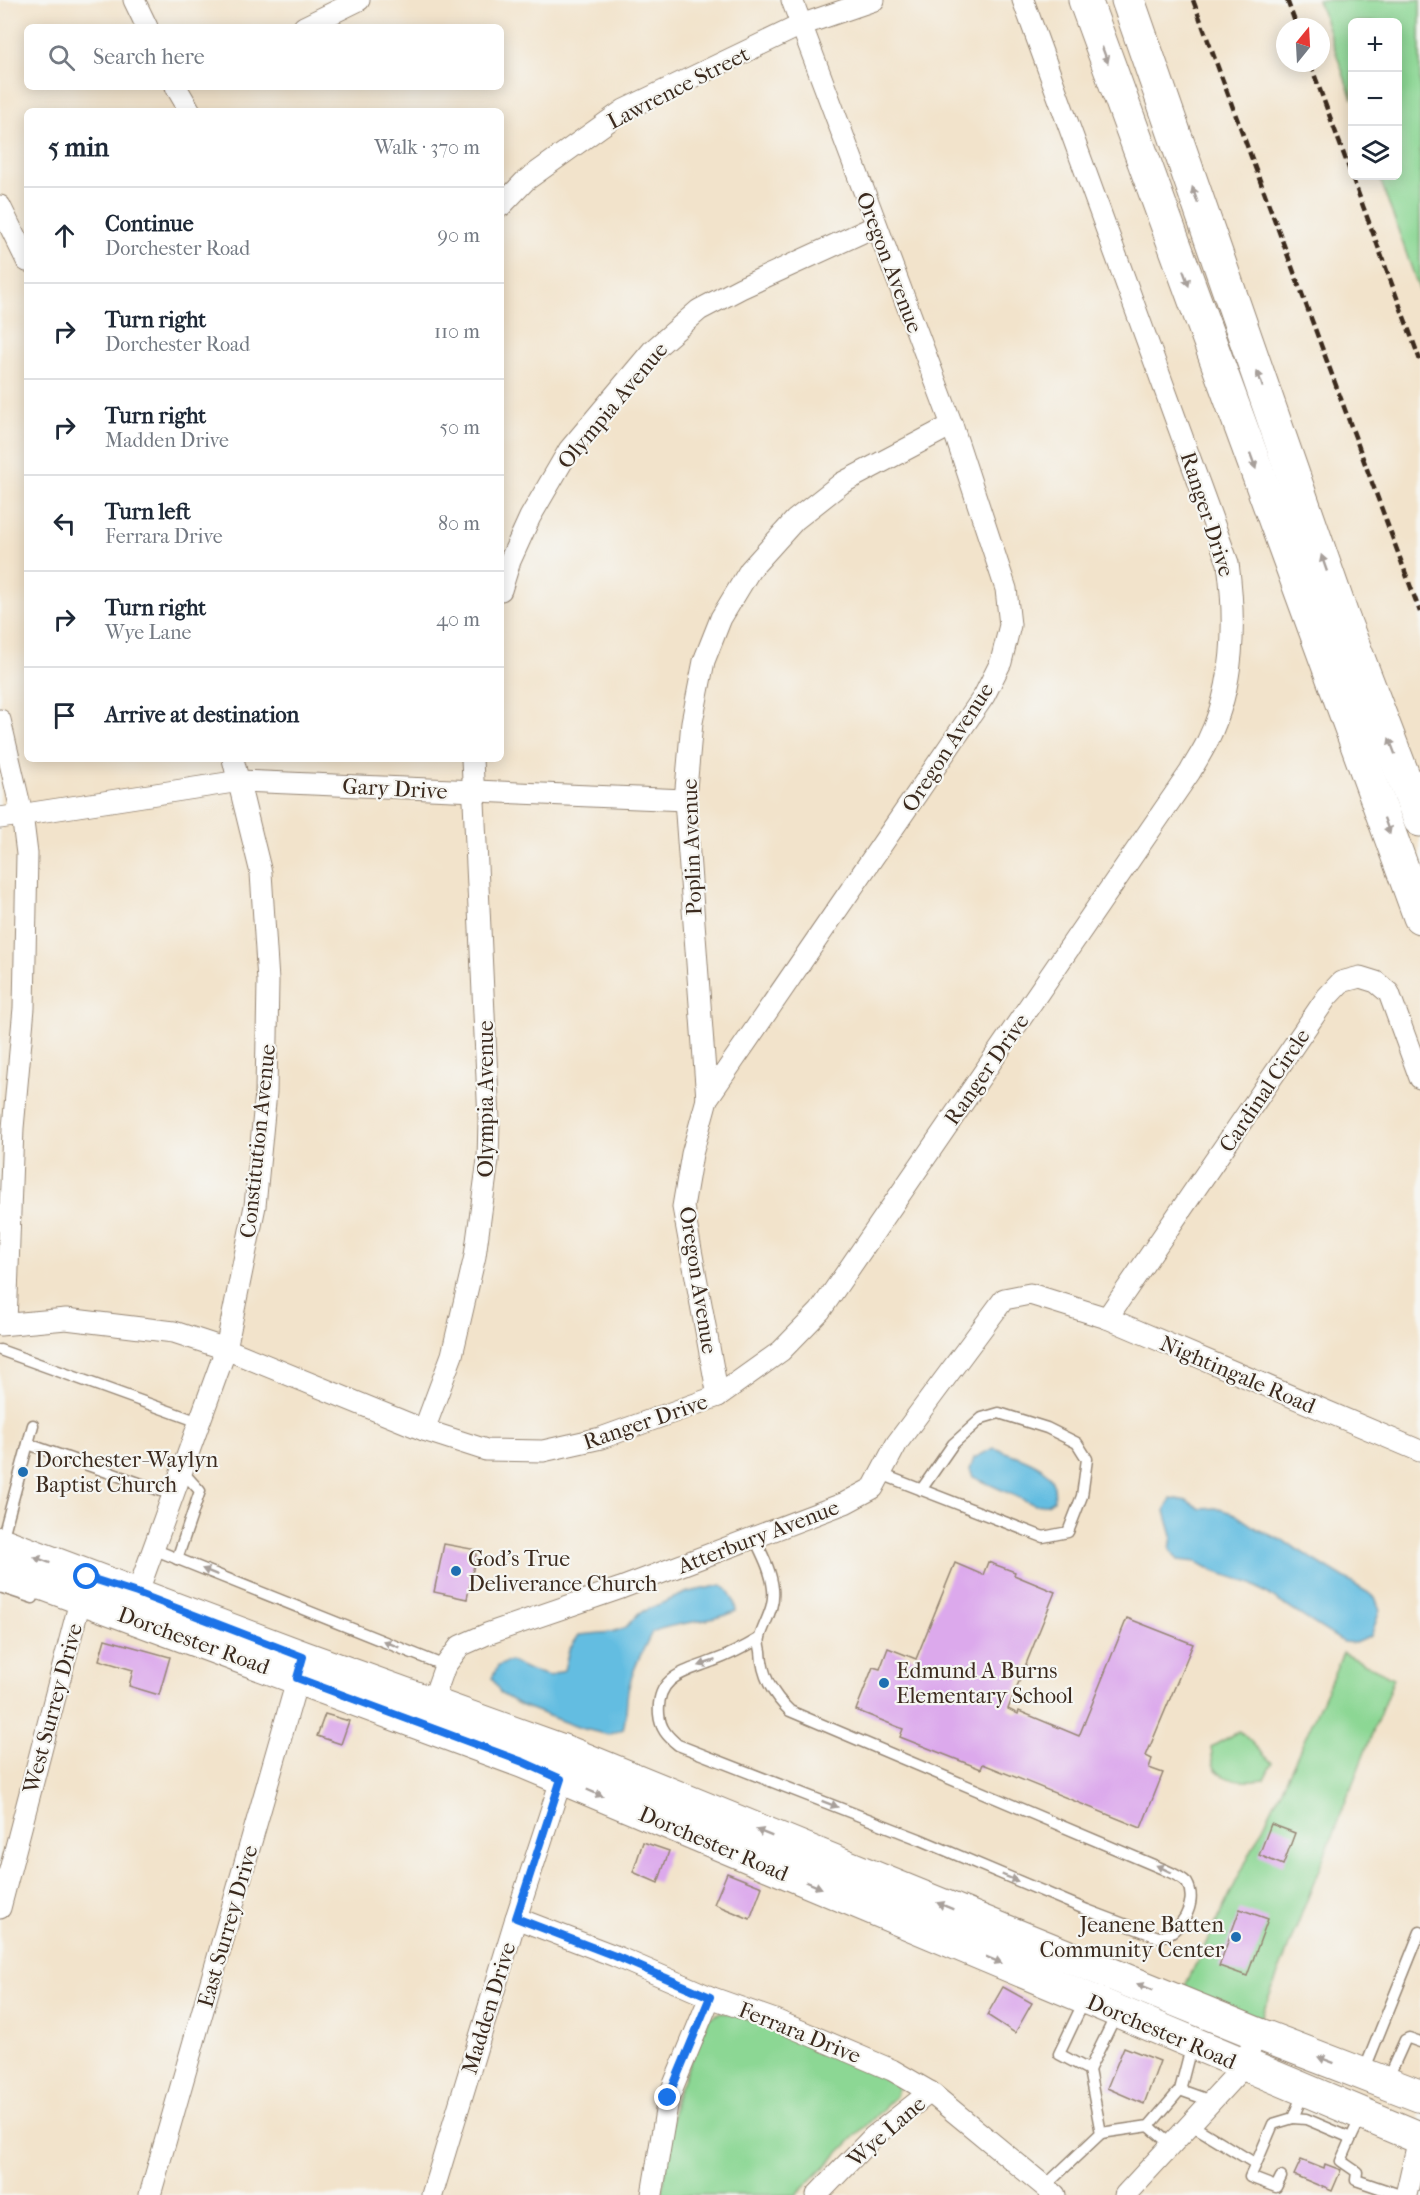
<!DOCTYPE html>
<html lang="en">
<head>
<meta charset="utf-8">
<style>
	body { margin:0; font-family:"IM FELL French Canon",serif; background:#f6f6f7; color:#1f2937 }
	.controls { position:absolute; right:18px; top:18px; display:grid; overflow:hidden; border-radius:9px; box-shadow:0 3px 15px #0003 }
	.controls button { width:54px; height:54px; display:grid; place-items:center; padding:0; border:0; border-bottom:2px solid #e0e1e3; background:#fff; color:#1f2937; font:30px sans-serif }
	.compass { position:absolute; left:1276px; top:18px; width:54px; height:54px; border-radius:50%; background:#fff; box-shadow:0 3px 15px #0003; rotate:18deg }
	.stop { position:absolute; width:18px; height:18px; margin:-14px; border:4px solid #1a73e8; border-radius:50%; background:#fff }
	.stop.end { background:#1a73e8; border-color:#fff; box-shadow:0 2px 6px #0008 }
	.list { margin:0; padding:0; list-style:none }
	h2 { display:flex; justify-content:space-between; align-items:center; height:78px; margin:0; padding:0 24px; font-size:26px }
	h2 small { font-size:20px; font-weight:400; color:#747a83 }
	.list li { display:grid; grid-template-columns:39px 1fr auto; gap:18px; align-items:center; box-sizing:border-box; height:96px; padding:0 24px; border-top:2px solid #e0e1e3 }
	.list b { display:block; font-size:22px; white-space:nowrap }
	.list p { margin:0; font-size:20px; white-space:nowrap; color:#747a83 }
	.list em { font-size:20px; font-style:normal; color:#747a83 }
	.icon { flex:none; width:33px; height:33px; fill:none; stroke:currentColor; stroke-width:2; stroke-linecap:round; stroke-linejoin:round }
	.map { position:relative; flex:none; width:1420px; height:2195px; overflow:hidden }
	.search { position:absolute; background:#fff; box-shadow:0 3px 15px #0003; left:24px; top:24px; width:480px; height:66px; display:flex; align-items:center; gap:15px; box-sizing:border-box; padding:0 21px; border-radius:9px; color:#747a83; font-size:22px }
	.panel { position:absolute; background:#fff; box-shadow:0 3px 15px #0003; left:24px; top:108px; width:480px; height:654px; border-radius:9px }
	.map>svg:first-child { display:block }
</style>
</head>
<body>
<div class="map">
<svg width="1420" height="2195" viewBox="0 0 1420 2195">
	<rect width="100%" height="100%" fill="#f6f6f2"/>
	<filter id="ink" filterUnits="userSpaceOnUse"><feTurbulence type="fractalNoise" baseFrequency=".0167" numOctaves="2"/><feDisplacementMap in="SourceGraphic" scale="12" xChannelSelector="R" yChannelSelector="G"/><feConvolveMatrix kernelMatrix="1 2 1 2 8 2 1 2 1" color-interpolation-filters="sRGB"/></filter>
	<filter id="wash" filterUnits="userSpaceOnUse"><feTurbulence type="fractalNoise" baseFrequency=".008" numOctaves="4" result="noise"/><feDisplacementMap in="SourceGraphic" scale="24" xChannelSelector="R" yChannelSelector="G"/><feGaussianBlur stdDeviation="1.35" result="paint"/><feColorMatrix in="noise" values="0 0 0 0 0 0 0 0 0 0 0 0 0 0 0 0 0 1.4 0 .05"/><feComposite in="paint" operator="in"/></filter>
	<g filter="url(#wash)">
		<rect width="100%" height="100%" fill="#f2e3cb"/>
		<g fill="#8cd794" stroke="#648059" stroke-width="1.5">
			<path d="M1318 0H1420V292L1379 176H1398V22H1352V99Z"/>
			<path d="M1343 1653 1394 1678 1260 2020 1182 1992 1290 1772Z"/>
			<path d="M1240 1731 1272 1763 1264 1779C1249 1781 1222 1783 1214 1766 1212 1761 1212 1753 1211 1747Z"/>
			<path d="M720 2013 735 2014 889 2075 898 2085 896 2096 796 2195H662L675 2099 708 2018Z"/>
		</g>
		<g fill="#64bde1" stroke="#507480" stroke-width="1.5">
			<path d="M994 1448C1020 1458 1060 1465 1054 1500L1047 1504 1035 1505 973 1477 970 1470 974 1458Z"/>
			<path d="M1171 1498 1187 1501 1201 1509 1216 1508 1235 1514 1257 1529 1285 1542 1375 1597 1380 1610 1371 1636 1355 1643 1343 1642 1250 1583 1216 1572 1197 1562 1178 1560 1170 1549 1172 1536 1165 1511Z"/>
			<path d="M722 1585C731 1592 735 1600 736 1611 709 1624 680 1620 652 1632 643 1650 632 1670 628 1691 626 1704 627 1716 623 1729L609 1735 580 1728 520 1705 501 1694 492 1678 498 1666 510 1661 531 1671 550 1676 564 1670 569 1650 579 1635 612 1632 625 1628 639 1613 688 1592Z"/>
		</g>
		<g id="blocks">
			<g fill="#dca9ec">
				<path d="M444 1544 477 1550 467 1599 434 1592Z"/>
				<path d="M988 1562 1015 1572 1014 1575 1055 1592 1008 1709 1018 1714 1019 1711 1079 1736 1127 1618 1193 1644 1146 1756 1152 1759 1149 1768 1163 1773 1141 1828 983 1764 981 1769 900 1737 903 1729 856 1710 873 1667 880 1669 888 1648 916 1659 955 1563 983 1575Z"/>
				<path d="M105 1639 170 1657 159 1695 129 1686 133 1670 99 1660Z"/>
				<path d="M325 1714 349 1721 341 1744 317 1736Z"/>
				<path d="M1271 1824 1295 1833 1283 1865 1259 1855Z"/>
				<path d="M643 1842 669 1851 658 1883 633 1872Z"/>
				<path d="M727 1873 762 1887 750 1919 714 1904Z"/>
				<path d="M1240 1909 1268 1919 1247 1976 1219 1966Z"/>
				<path d="M1003 1987 1032 2003 1015 2033 987 2015Z"/>
				<path d="M1124 2047 1160 2061 1144 2104 1107 2088Z"/>
				<path d="M1301 2160 1324 2169 1325 2164 1341 2170 1332 2191 1294 2175Z"/>
			</g>
		</g>
	</g>
	<g filter="url(#ink)">
		<use href="#blocks" fill-opacity="0" stroke="#968674" stroke-width="1.5"/>
		<g fill="none" stroke-linecap="round" stroke-linejoin="round">
			<g stroke="#968674" stroke-width="13">
				<g id="service">
					<path d="M0 1350 199 1422"/>
					<path d="M28 1444 173 1495"/>
					<path d="M881 1474 1043 1537 1068 1532 1082 1496 1087 1459 1077 1443 1047 1428 999 1413 982 1418 953 1444 921 1490"/>
					<path d="M754 1537C762 1554 771 1570 773 1589 775 1607 765 1621 760 1637 759 1641 760 1647 761 1651 762 1676 772 1694 790 1711L1163 1869C1170 1872 1182 1877 1187 1883 1199 1903 1180 1935 1158 1937L1087 1910 919 1839 678 1745C667 1736 660 1728 659 1714 656 1676 685 1672 713 1661 730 1655 745 1647 760 1638"/>
					<path d="M2 1540 33 1425"/>
					<path d="M153 1549 445 1666"/>
					<path d="M177 1559 200 1491 182 1471"/>
					<path d="M0 1587 33 1598"/>
					<path d="M1089 2070 1117 2013"/>
					<path d="M1364 2071 1420 1932"/>
					<path d="M1387 2080 1405 2040 1409 2038 1420 2042"/>
					<path d="M1180 2090 1211 2101"/>
					<path d="M1293 2118 1306 2119 1351 2138 1362 2115"/>
					<path d="M1190 2124 1256 2164 1273 2124 1293 2118 1304 2091"/>
					<path d="M1149 2126 1171 2145"/>
					<path d="M1101 2133 1149 2126 1180 2090 1188 2059"/>
					<path d="M1351 2138 1341 2161 1357 2172 1356 2180 1400 2195"/>
					<path d="M1256 2164 1250 2177 1276 2187 1281 2177"/>
					<path d="M1045 2186 1101 2133 1089 2070 1059 2054 1085 1999"/>
				</g>
			</g>
			<g stroke="#968674" stroke-width="23">
				<g id="minor">
					<path d="M134 0 147 27"/>
					<path d="M304 27 359 0"/>
					<path d="M176 87 190 111"/>
					<path d="M0 206 27 261"/>
					<path d="M501 206 525 181 624 110 801 25 874 0"/>
					<path d="M501 590 510 561 530 517 569 450 652 351 699 310 741 288 876 226"/>
					<path d="M0 720 22 814 27 854 24 1008 13 1128 6 1324"/>
					<path d="M0 818 240 781 685 800"/>
					<path d="M707 1099 685 800 692 722 704 661 721 618 750 570 795 520 842 483 952 425"/>
					<path d="M1107 1318 1327 997 1341 982 1360 977 1376 982 1389 993 1420 1078"/>
					<path d="M0 1325 66 1319 174 1332 226 1349 424 1430 486 1450 543 1451 601 1438 718 1396 781 1351 820 1311 1190 772C1196 761 1203 751 1208 740 1235 685 1236 623 1228 563L1023 0"/>
					<path d="M718 1396 683 1207 692 1154 707 1099 984 696 1001 662 1010 625 1006 589 952 425 792 0"/>
					<path d="M424 1430 452 1355 475 1256 488 1160 489 1120 472 759"/>
					<path d="M133 1605 226 1349 255 1206 266 1092 268 981 261 873 233 759"/>
					<path d="M428 1714 445 1666 460 1646 487 1634 621 1588 845 1503 873 1488 897 1443 1004 1299 1030 1294 1107 1318 1420 1451"/>
					<path d="M0 1908 84 1586"/>
					<path d="M516 1918 615 1956 710 1997 775 2020 892 2070 930 2092 1055 2195"/>
					<path d="M150 2195 301 1667"/>
					<path d="M432 2195 516 1918 566 1765"/>
					<path d="M652 2195 668 2099 710 1997"/>
					<path d="M817 2195 873 2137 930 2092"/>
					<path d="M1125 2195 1244 2066 1256 2033"/>
					<path d="M1406 2195 1420 2134"/>
				</g>
			</g>
			<g stroke="#968674" stroke-width="34">
				<g id="secondary">
					<path d="M0 1543 303 1657 570 1753 1256 2033 1420 2096"/>
					<path d="M0 1568 523 1762 1420 2138"/>
				</g>
			</g>
			<g stroke="#968674" stroke-width="35">
				<g id="motorway">
					<path d="M1085 0 1420 917"/>
					<path d="M1128 0 1342 616 1420 820"/>
				</g>
			</g>
			<use href="#service" stroke="#fff" stroke-width="10"/>
			<use href="#minor" stroke="#fff" stroke-width="21"/>
			<use href="#secondary" stroke="#fff" stroke-width="32"/>
			<use href="#motorway" stroke="#fff" stroke-width="33"/>
			<g stroke="#3b2a1e" stroke-width="4.5" stroke-dasharray="9 4.5" stroke-linecap="butt">
				<path d="M1193 0 1420 612"/>
				<path d="M1287 0 1297 27"/>
				<path d="M1310 63 1420 360"/>
			</g>
		</g>
		<defs><path id="oneway-solid" d="M-6-.8H1V-3.2L6.5 0L1 3.2V.8H-6Z" transform="scale(1.5)"/></defs>
		<g fill="#a79f9a">
			<use href="#oneway-solid" transform="translate(1105 55) rotate(70)"/>
			<use href="#oneway-solid" transform="translate(1195 195) rotate(-109)"/>
			<use href="#oneway-solid" transform="translate(1186 278) rotate(70)"/>
			<use href="#oneway-solid" transform="translate(1260 379) rotate(-109)"/>
			<use href="#oneway-solid" transform="translate(1253 461) rotate(70)"/>
			<use href="#oneway-solid" transform="translate(1324 563) rotate(-109)"/>
			<use href="#oneway-solid" transform="translate(1392 746) rotate(-111)"/>
			<use href="#oneway-solid" transform="translate(1387 826) rotate(70)"/>
			<use href="#oneway-solid" transform="translate(42 1560) rotate(-159)"/>
			<use href="#oneway-solid" transform="translate(210 1572) rotate(-158)"/>
			<use href="#oneway-solid" transform="translate(391 1644) rotate(-158)"/>
			<use href="#oneway-solid" transform="translate(707 1663) rotate(161)"/>
			<use href="#oneway-solid" transform="translate(595 1793) rotate(23)"/>
			<use href="#oneway-solid" transform="translate(830 1804) rotate(21)"/>
			<use href="#oneway-solid" transform="translate(764 1833) rotate(-158)"/>
			<use href="#oneway-solid" transform="translate(1164 1869) rotate(-154)"/>
			<use href="#oneway-solid" transform="translate(1010 1878) rotate(23)"/>
			<use href="#oneway-solid" transform="translate(814 1885) rotate(23)"/>
			<use href="#oneway-solid" transform="translate(945 1906) rotate(-158)"/>
			<use href="#oneway-solid" transform="translate(994 1960) rotate(23)"/>
			<use href="#oneway-solid" transform="translate(1145 1987) rotate(-158)"/>
			<use href="#oneway-solid" transform="translate(1326 2060) rotate(-159)"/>
		</g>
	</g>
	<g fill="none" stroke-linecap="round" stroke-linejoin="round" filter="url(#ink)">
		<path stroke="#1a73e8" stroke-width="8" d="M87 1577 137 1593 303 1657 297 1678 523 1762 561 1779 516 1918 615 1956 710 1997 668 2098"/>
	</g>
	<g fill="#1f6fb2" stroke="#f6f6f2" stroke-width="2">
		<circle cx="23" cy="1472" r="6"/>
		<circle cx="456" cy="1571" r="6"/>
		<circle cx="884" cy="1683" r="6"/>
		<circle cx="1236" cy="1937" r="6"/>
	</g>
	<g text-anchor="middle" stroke-width="4.5" stroke-linejoin="round" paint-order="stroke">
		<g font-size="22" fill="#3b2a1e" stroke="#f6f6f2">
			<text transform="translate(678 87) rotate(-27)" y="8">Lawrence Street</text>
			<text transform="translate(890 262) rotate(69)" y="8">Oregon Avenue</text>
			<text transform="translate(612 405) rotate(-50)" y="8">Olympia Avenue</text>
			<text transform="translate(1208 514) rotate(72)" y="8">Ranger Drive</text>
			<text transform="translate(947 747) rotate(-57)" y="8">Oregon Avenue</text>
			<text transform="translate(395 788) rotate(3)" y="8">Gary Drive</text>
			<text transform="translate(691 847) rotate(-92)" y="8">Poplin Avenue</text>
			<text transform="translate(986 1069) rotate(-55)" y="8">Ranger Drive</text>
			<text transform="translate(1264 1090) rotate(-56)" y="8">Cardinal Circle</text>
			<text transform="translate(485 1099) rotate(-90)" y="8">Olympia Avenue</text>
			<text transform="translate(257 1141) rotate(-84)" y="8">Constitution Avenue</text>
			<text transform="translate(699 1280) rotate(81)" y="8">Oregon Avenue</text>
			<text transform="translate(1238 1374) rotate(23)" y="8">Nightingale Road</text>
			<text transform="translate(645 1421) rotate(-19)" y="8">Ranger Drive</text>
			<text transform="translate(758 1536) rotate(-21)" y="8">Atterbury Avenue</text>
			<text transform="translate(194 1640) rotate(20)" y="8">Dorchester Road</text>
			<text transform="translate(52 1708) rotate(-75)" y="8">West Surrey Drive</text>
			<text transform="translate(714 1843) rotate(23)" y="8">Dorchester Road</text>
			<text transform="translate(227 1926) rotate(-74)" y="8">East Surrey Drive</text>
			<text transform="translate(488 2008) rotate(-73)" y="8">Madden Drive</text>
			<text transform="translate(1162 2031) rotate(23)" y="8">Dorchester Road</text>
			<text transform="translate(800 2032) rotate(22)" y="8">Ferrara Drive</text>
			<text transform="translate(886 2131) rotate(-41)" y="8">Wye Lane</text>
		</g>
		<g font-size="22" fill="#3b2a1e" stroke="#f6f6f2" text-anchor="start">
			<text x="35" y="1467">Dorchester-Waylyn<tspan x="35" dy="25">Baptist Church</tspan></text>
			<text x="468" y="1566">God's True<tspan x="468" dy="25">Deliverance Church</tspan></text>
			<text x="896" y="1678">Edmund A Burns<tspan x="896" dy="25">Elementary School</tspan></text>
			<text x="1224" y="1932" text-anchor="end">Jeanene Batten<tspan x="1224" dy="25">Community Center</tspan></text>
		</g>
	</g>
</svg>
<div class="controls">
<button>+</button>
<button>−</button>
<button><svg class="icon" aria-label="layers" viewBox="0 0 24 24"><path d="M12 4l9 5-9 5-9-5zM3 14l9 5 9-5"/></svg></button>
</div>
<svg class="compass" viewBox="-18 -18 36 36"><path d="M0-13l5 13h-10z" fill="#e53935"/><path d="M0 13l5-13h-10z" fill="#747a83"/></svg>
<div class="stop" style="left:87px;top:1577px"></div>
<div class="stop end" style="left:668px;top:2098px"></div>
<div class="search"><svg class="icon" aria-label="search" viewBox="0 0 24 24"><circle cx="10" cy="10" r="6"/><path d="M15 15l6 6"/></svg>Search here</div>
<section class="panel">
<h2>5 min<small>Walk · 370 m</small></h2>
<ul class="list">
<li><svg class="icon" aria-label="ahead" viewBox="0 0 24 24"><path d="M12 20V5M6 11l6-6 6 6"/></svg><div><b>Continue</b><p>Dorchester Road</p></div><em>90 m</em></li>
<li><svg class="icon" aria-label="right" viewBox="0 0 24 24"><path d="M7 20v-9h11M14 6l5 5-5 5"/></svg><div><b>Turn right</b><p>Dorchester Road</p></div><em>110 m</em></li>
<li><svg class="icon" aria-label="right" viewBox="0 0 24 24"><path d="M7 20v-9h11M14 6l5 5-5 5"/></svg><div><b>Turn right</b><p>Madden Drive</p></div><em>50 m</em></li>
<li><svg class="icon" aria-label="left" viewBox="0 0 24 24"><path d="M17 20v-9H6M10 6l-5 5 5 5"/></svg><div><b>Turn left</b><p>Ferrara Drive</p></div><em>80 m</em></li>
<li><svg class="icon" aria-label="right" viewBox="0 0 24 24"><path d="M7 20v-9h11M14 6l5 5-5 5"/></svg><div><b>Turn right</b><p>Wye Lane</p></div><em>40 m</em></li>
<li><svg class="icon" aria-label="arrive" viewBox="0 0 24 24"><path d="M6 21V4h12l-3 4 3 4H6"/></svg><div><b>Arrive at destination</b></div></li>
</ul>
</section>
</div>
</body>
</html>
